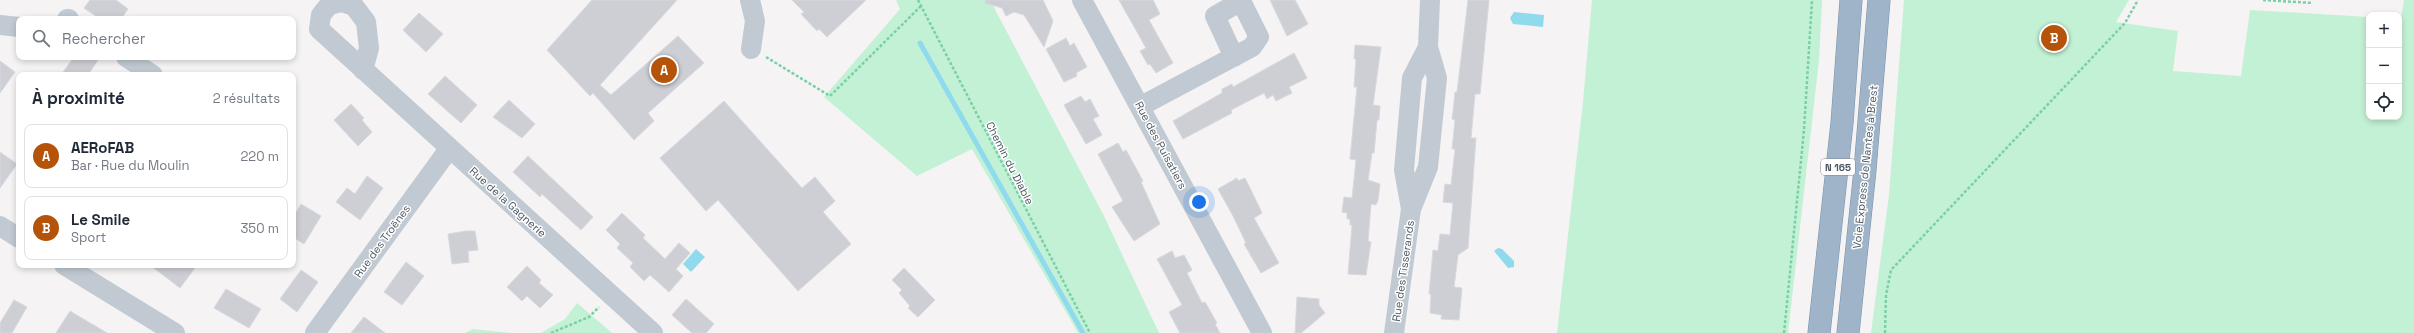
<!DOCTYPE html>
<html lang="fr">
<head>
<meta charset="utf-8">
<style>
	body { margin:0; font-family:"Space Grotesk",sans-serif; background:#f2f2f3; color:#1f2937 }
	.controls { position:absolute; right:12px; top:12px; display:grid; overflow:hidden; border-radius:8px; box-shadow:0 2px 6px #0003 }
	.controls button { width:36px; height:36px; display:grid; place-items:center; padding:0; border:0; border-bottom:1px solid #e0e1e3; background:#fff; color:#1f2937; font:20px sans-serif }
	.you { position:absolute; left:1199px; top:202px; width:14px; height:14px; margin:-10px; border:3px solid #fff; border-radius:50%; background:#1a73e8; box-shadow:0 0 0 6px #1a73e833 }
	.badge { display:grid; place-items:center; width:26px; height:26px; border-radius:50%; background:#b45309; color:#fff; font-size:13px; font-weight:700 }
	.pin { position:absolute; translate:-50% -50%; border:2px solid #fff; box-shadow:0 1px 4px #0006 }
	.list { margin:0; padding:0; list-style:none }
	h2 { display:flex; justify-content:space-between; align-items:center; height:52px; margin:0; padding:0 16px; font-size:17px }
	h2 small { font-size:13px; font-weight:400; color:#747a83 }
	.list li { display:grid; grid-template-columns:26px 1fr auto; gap:12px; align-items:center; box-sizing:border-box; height:64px; margin:0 8px 8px; padding:0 8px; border:1px solid #e0e1e3; border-radius:8px }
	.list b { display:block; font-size:15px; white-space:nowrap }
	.list p { margin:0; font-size:13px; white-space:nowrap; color:#747a83 }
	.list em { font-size:13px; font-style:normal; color:#747a83 }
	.icon { flex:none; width:22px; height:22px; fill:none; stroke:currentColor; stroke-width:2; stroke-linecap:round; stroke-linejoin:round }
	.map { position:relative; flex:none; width:2414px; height:333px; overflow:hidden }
	.search { position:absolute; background:#fff; box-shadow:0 2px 6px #0003; left:16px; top:16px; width:280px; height:44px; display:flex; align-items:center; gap:10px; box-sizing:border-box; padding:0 14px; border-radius:8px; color:#747a83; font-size:15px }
	.panel { position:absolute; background:#fff; box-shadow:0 2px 6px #0003; left:16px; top:72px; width:280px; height:196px; border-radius:8px }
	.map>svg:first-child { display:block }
</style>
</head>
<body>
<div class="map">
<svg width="2414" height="333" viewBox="0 0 2414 333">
	<rect width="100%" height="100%" fill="#f5f3f3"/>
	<g fill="#c3f1d5">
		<path d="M896 0H990L1104 216 1159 333H1078L972 149 917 176 824 97 900 9Z"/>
		<path d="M1592 0H1822L1819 60 1788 333H1557L1583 102Z"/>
		<path d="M1904 0H2129L2116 22 2178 31 2173 71 2241 76 2250 10 2369 17V117H2399V19L2401 18 2404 0H2414V333H1871L1889 195Z"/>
		<path d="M577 303 612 333H541L565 319Z"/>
		<path d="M473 329 510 333H465Z"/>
	</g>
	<g fill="#90daee">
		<path d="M1514 12 1544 15 1543 27 1513 24 1510 18Z"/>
		<path d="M1498 248 1502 249 1514 261V267L1508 268 1494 251Z"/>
		<path d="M696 249 705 257 691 272 683 264Z"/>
	</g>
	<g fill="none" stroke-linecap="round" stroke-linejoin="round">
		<path stroke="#90daee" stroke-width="5" d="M920 43 1083 333"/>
	</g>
	<g fill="#cdcfd5" stroke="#d7d9de">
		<path d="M90 0H116L128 9 121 19H100L84 8Z"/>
		<path d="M592 0H677L600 85 611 95 678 36 704 63 648 113 654 121 634 140 593 93 590 96 547 50Z"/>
		<path d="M792 0H866L827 37 819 29 817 31 801 14 804 12Z"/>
		<path d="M985 0H1043L1053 21 1044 47 1024 15 1014 12 1006 16 1002 8 985 3Z"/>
		<path d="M1119 0H1153L1160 14 1149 20 1173 63 1156 73 1150 64 1148 65 1140 51 1146 48Z"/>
		<path d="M1270 0H1295L1308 24 1287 36Z"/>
		<path d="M1468 0H1489L1480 94H1475L1471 138H1476L1468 248 1458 255 1454 287 1462 288 1459 320 1441 319 1442 315 1430 313 1431 294H1429L1433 250 1438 251 1440 234 1450 235 1453 203 1443 202 1445 184 1451 185 1455 149H1452L1455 120 1452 119 1453 112 1455 92H1457Z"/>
		<path d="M419 13 443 34 426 52 403 30Z"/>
		<path d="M1066 38 1070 46 1074 43 1087 67 1076 73 1077 76 1064 82 1046 49Z"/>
		<path d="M1355 45 1381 47 1373 105 1380 106 1379 120H1377L1374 153H1372L1368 180 1380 184 1378 200 1376 205 1371 204 1368 241 1371 242 1366 275 1348 274 1352 225H1350V219H1347V213L1342 212 1344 197 1352 198 1356 160 1350 159 1357 87H1354L1356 59H1354Z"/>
		<path d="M1294 53 1307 78 1289 87 1292 93 1276 101 1273 95 1267 99 1264 93 1231 110 1232 113 1183 139 1173 121 1222 93V89L1232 84 1233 87Z"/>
		<path d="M74 57H100L88 75H61Z"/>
		<path d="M0 61 15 72 0 93Z"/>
		<path d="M445 76 477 105 461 123 428 94Z"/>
		<path d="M1081 96 1085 102 1090 99 1099 116 1093 119 1102 135 1086 144 1064 105Z"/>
		<path d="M509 100 535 124 522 138 493 117Z"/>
		<path d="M724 101 802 188 815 177 835 201 823 212 851 244 798 291 718 200 706 211 660 158Z"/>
		<path d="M351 104 364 118 362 120 372 132 358 146 334 120Z"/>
		<path d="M1118 143 1123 152 1126 150 1143 181 1141 182 1160 224 1134 241 1112 207 1123 201 1098 154Z"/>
		<path d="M0 152 17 164 0 188Z"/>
		<path d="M528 156 593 217 581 230 542 194 540 197 513 172Z"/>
		<path d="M367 176 383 188 360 220 336 202 347 188 355 194Z"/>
		<path d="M1237 178 1238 181 1245 178 1252 192 1262 213 1254 218 1279 263 1261 273 1244 244 1246 243 1233 216 1218 189Z"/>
		<path d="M301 204 321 216 304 244 293 237V218Z"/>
		<path d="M622 213 645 235 643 238 665 259 679 243 690 253 676 269 683 276 669 292 650 275 644 281 630 267 633 263 617 248 620 244 606 230Z"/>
		<path d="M466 231H475L478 250 468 251 469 262 452 264 448 234Z"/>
		<path d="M1172 251 1175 258 1184 255 1192 270 1187 273 1202 303 1205 302 1217 323 1215 324 1220 333H1180L1169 312 1182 305 1157 259Z"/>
		<path d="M406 262 424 276 402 305 384 292Z"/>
		<path d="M150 265H197L180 288Z"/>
		<path d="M527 266 541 280 539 283 553 295 540 308 527 296 522 301 507 287Z"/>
		<path d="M904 268 935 300 918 317 908 308 910 306 899 293 902 290 892 280Z"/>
		<path d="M301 270 318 282 297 312 280 299Z"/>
		<path d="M226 289 261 309 249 328 214 308Z"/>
		<path d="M1297 297 1319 299V305L1325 313 1301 333H1295Z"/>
		<path d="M686 299 714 324 706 333H692L672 315Z"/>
		<path d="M14 300 27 307 12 333H0V323Z"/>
		<path d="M70 311 107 333H56Z"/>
		<path d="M364 317 385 333H351Z"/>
	</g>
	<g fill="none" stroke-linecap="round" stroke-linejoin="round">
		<g stroke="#7690ad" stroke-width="23">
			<g id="trunk">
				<path d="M1819 333 1842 123 1851 0"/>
				<path d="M1848 333 1865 170 1879 0"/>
			</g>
		</g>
		<g stroke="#7ad0a6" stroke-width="2.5" stroke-dasharray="3 2" stroke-linecap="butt">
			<path d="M918 0 1090 333"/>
			<path d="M2263 0 2313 3"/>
			<path d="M766 57 830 96 921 6"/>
			<path d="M551 333 589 317 599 307"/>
			<path d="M1784 333 1804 130 1812 0"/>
			<path d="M1885 333 1886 295 1891 270 2125 23 2138 0"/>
		</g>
		<g stroke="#c1cad2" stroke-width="20">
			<path d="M750 0 755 21 751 49"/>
			<path d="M1082 0 1262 333"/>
			<path d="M67 19H69"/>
			<path d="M0 25 19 27"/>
			<path d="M126 57 153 75"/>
			<path d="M363 70 369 48 366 22 354 6 342 2 329 5 321 15 319 29 653 333"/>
			<path d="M1141 106 1252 47 1259 37 1241 1 1215 16 1234 57"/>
			<path d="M1411 209 1404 170 1412 78 1428 47"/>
			<path d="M0 226 19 238"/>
			<path d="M64 265 175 333"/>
			<path d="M315 333 449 149"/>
			<path d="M1394 333 1411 209 1428 167 1437 78 1428 47 1430 0"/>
		</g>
		<use href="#trunk" stroke="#9fb4c9" stroke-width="22"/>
	</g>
	<g text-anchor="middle" stroke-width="3" stroke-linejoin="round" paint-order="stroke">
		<rect fill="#fff" stroke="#808990" stroke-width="1" x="1821" y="159" width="34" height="16" rx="3"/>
		<g font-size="10" font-weight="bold" fill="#4a5661">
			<text x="1838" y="171">N 165</text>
		</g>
		<g font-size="11" fill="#4a5661" stroke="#fff">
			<text transform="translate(1161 145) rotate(62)" y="4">Rue des Puisatiers</text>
			<text transform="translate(1010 163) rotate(63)" y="4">Chemin du Diable</text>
			<text transform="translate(1865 167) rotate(-84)" y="4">Voie Express de Nantes à Brest</text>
			<text transform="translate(508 202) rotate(42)" y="4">Rue de la Gagnerie</text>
			<text transform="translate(382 241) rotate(-54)" y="4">Rue des Troënes</text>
			<text transform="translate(1403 271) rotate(-82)" y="4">Rue des Tisserands</text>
		</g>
	</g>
</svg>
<div class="controls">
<button>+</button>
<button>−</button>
<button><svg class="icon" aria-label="locate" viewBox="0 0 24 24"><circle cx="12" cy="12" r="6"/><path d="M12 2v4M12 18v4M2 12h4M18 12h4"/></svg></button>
</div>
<div class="you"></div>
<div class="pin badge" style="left:664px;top:70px">A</div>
<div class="pin badge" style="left:2054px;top:38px">B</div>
<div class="search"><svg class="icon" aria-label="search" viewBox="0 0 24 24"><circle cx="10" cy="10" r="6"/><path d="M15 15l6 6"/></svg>Rechercher</div>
<section class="panel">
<h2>À proximité<small>2 résultats</small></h2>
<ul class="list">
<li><span class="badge">A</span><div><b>AERoFAB</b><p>Bar · Rue du Moulin</p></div><em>220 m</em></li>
<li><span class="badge">B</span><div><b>Le Smile</b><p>Sport</p></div><em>350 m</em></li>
</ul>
</section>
</div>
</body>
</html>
